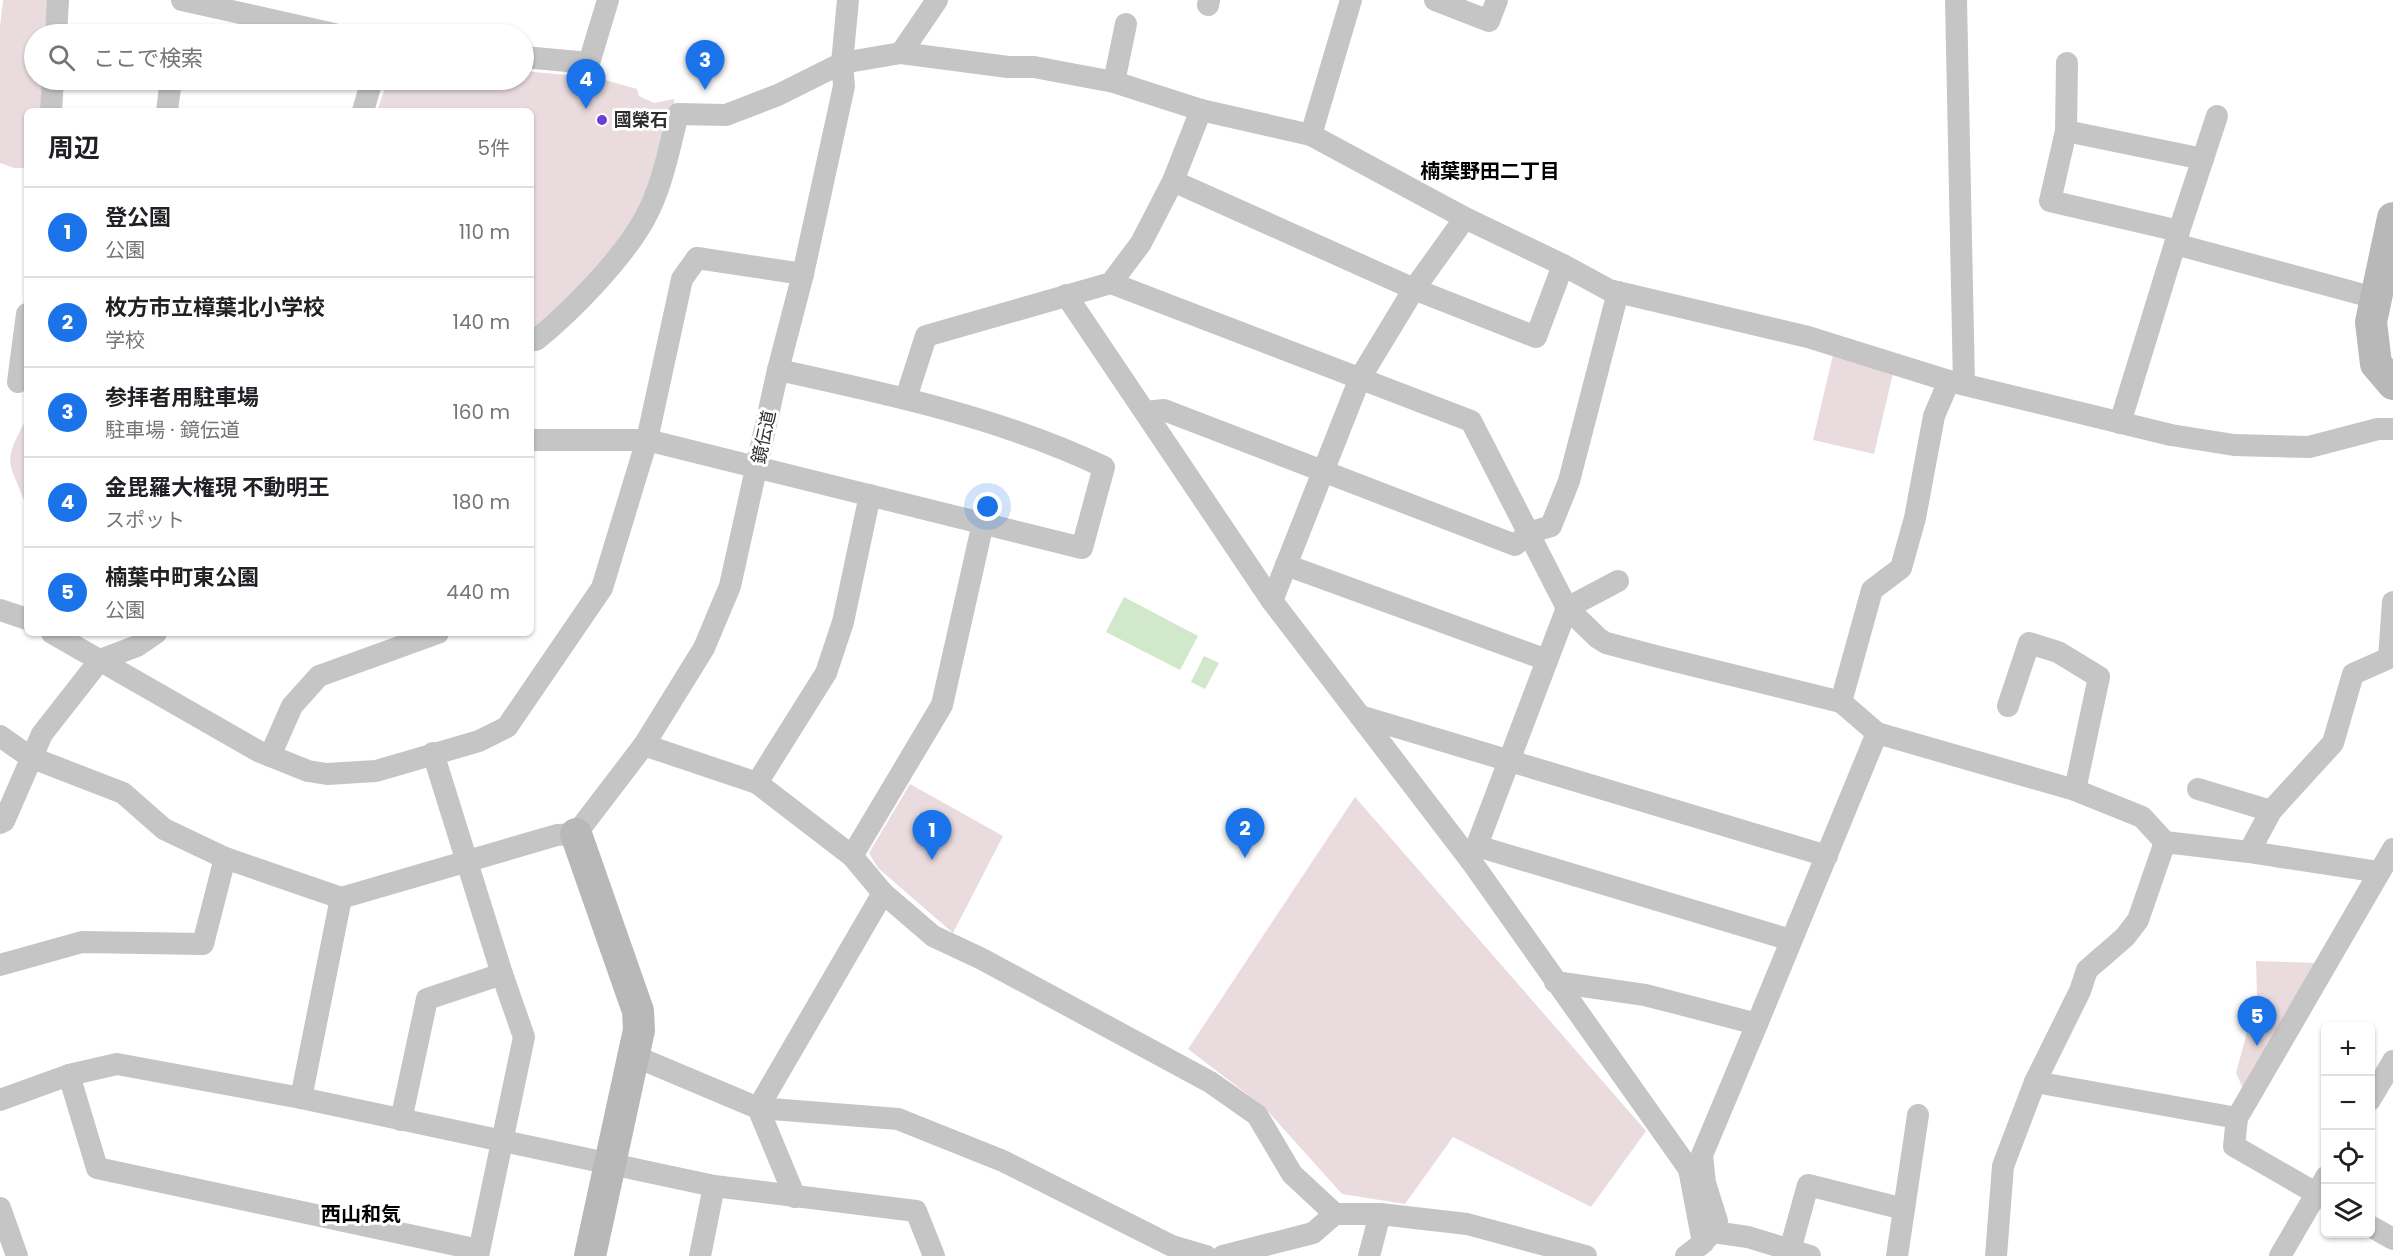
<!DOCTYPE html>
<html lang="ja">
<head>
<meta charset="utf-8">
<style>
	body { margin:0; font-family:Poppins,"Noto Sans JP",sans-serif; background:#f2f2f2; color:#202124 }
	.controls { position:absolute; right:18px; bottom:18px; display:grid; overflow:hidden; border-radius:9px; box-shadow:0 2px 4px #0004 }
	.controls button { width:54px; height:54px; display:grid; place-items:center; padding:0; border:0; border-bottom:2px solid #e0e0e0; background:#fff; color:#202124; font:30px sans-serif }
	.you { position:absolute; left:988px; top:507px; width:21px; height:21px; margin:-15px; border:4px solid #fff; border-radius:50%; background:#1a73e8; box-shadow:0 0 0 9px #1a73e833 }
	.badge { display:grid; place-items:center; width:39px; height:39px; border-radius:50%; background:#1a73e8; color:#fff; font-size:20px; font-weight:700 }
	.pin { position:absolute; translate:-50% -50px; filter:drop-shadow(0 2px 3px #0008) }
	.pin::after { content:''; position:absolute; top:32px; width:21px; height:18px; background:inherit; clip-path:polygon(0 0,100% 0,50% 100%) }
	.list { margin:0; padding:0; list-style:none }
	h2 { display:flex; justify-content:space-between; align-items:center; height:78px; margin:0; padding:0 24px; font-size:26px }
	h2 small { font-size:20px; font-weight:400; color:#757577 }
	.list li { display:grid; grid-template-columns:39px 1fr auto; gap:18px; align-items:center; box-sizing:border-box; height:90px; padding:0 24px; border-top:2px solid #e0e0e0 }
	.list b { display:block; font-size:22px; white-space:nowrap }
	.list p { margin:0; font-size:20px; white-space:nowrap; color:#757577 }
	.list em { font-size:20px; font-style:normal; color:#757577 }
	.icon { flex:none; width:33px; height:33px; fill:none; stroke:currentColor; stroke-width:2; stroke-linecap:round; stroke-linejoin:round }
	.map { position:relative; flex:none; width:2393px; height:1256px; overflow:hidden }
	.search { position:absolute; background:#fff; box-shadow:0 2px 4px #0004; left:24px; top:24px; width:510px; height:66px; display:flex; align-items:center; gap:15px; box-sizing:border-box; padding:0 21px; border-radius:33px; color:#757577; font-size:22px }
	.panel { position:absolute; background:#fff; box-shadow:0 2px 4px #0004; left:24px; top:108px; width:510px; height:528px; border-radius:9px }
	.map>svg:first-child { display:block }
</style>
</head>
<body>
<div class="map">
<svg width="2393" height="1256" viewBox="0 0 2393 1256">
	<rect width="100%" height="100%" fill="#fff"/>
	<g fill="#eadcde">
		<path d="M3 0H53L50 34H34V80H46L43 111H27V168H14L0 163V26Z"/>
		<path d="M524 71 598 78 637 89 639 96 654 103 674 99 675 117 640 218 562 312 531 337V111H377L388 80H524Z"/>
		<path d="M1833 355 1894 369 1874 454 1813 440Z"/>
		<path d="M27 418V508C10 459 0 467 27 418Z"/>
		<path d="M910 784 1003 836 953 933 878 868 869 853Z"/>
		<path d="M1355 797 1646 1131 1591 1207 1453 1137 1405 1204 1342 1194 1264 1107 1188 1049Z"/>
		<path d="M2256 961 2318 963 2245 1093 2236 1073 2257 996Z"/>
	</g>
	<g fill="#d1e8ca">
		<path d="M1124 597 1198 636 1180 670 1106 632Z"/>
		<path d="M1204 656 1219 663 1205 689 1191 682Z"/>
	</g>
	<g fill="none" stroke-linecap="round" stroke-linejoin="round">
		<g stroke="#c5c5c5" stroke-width="22">
			<path d="M182 0 334 34"/>
			<path d="M1435 0 1489 21 1497 0"/>
			<path d="M1956 0 1964 384"/>
			<path d="M1208 5 1209 0"/>
			<path d="M56 34 58 0"/>
			<path d="M901 53 937 0"/>
			<path d="M524 57 589 63 608 0"/>
			<path d="M2067 63 2066 131 2050 201 2179 231 2120 423"/>
			<path d="M1114 82 1126 24"/>
			<path d="M51 111 53 80"/>
			<path d="M167 111 171 80"/>
			<path d="M363 111 372 80"/>
			<path d="M2066 131 2203 159"/>
			<path d="M1311 135 1351 0"/>
			<path d="M1173 181 1414 289 1536 337 1563 265"/>
			<path d="M2179 231 2217 116"/>
			<path d="M2175 244 2375 298"/>
			<path d="M1111 283 1471 421 1567 608 1598 638 1606 643 1663 658 1841 702"/>
			<path d="M1066 295 1272 601 1471 861 1689 1169 1703 1243 1686 1256"/>
			<path d="M536 340C572 311 622 259 644 220 662 188 669 149 678 114L726 115 778 95 842 63 901 53 1008 67H1034L1114 82 1201 110 1311 135 1465 218 1563 265 1609 290 1808 337 1949 381 2171 435 2234 445 2309 447 2378 429H2393"/>
			<path d="M1949 381 1934 416 1915 518 1901 568 1872 590 1841 702 1877 733 2075 790 2142 817 2165 842 2249 852"/>
			<path d="M18 382 27 314"/>
			<path d="M906 398 926 336 1111 283 1141 243 1173 181 1201 110"/>
			<path d="M1146 412 1164 410 1515 545 1529 533 1551 526 1569 481 1618 292"/>
			<path d="M531 440H647L1082 548 1104 467C1001 418 889 394 778 370"/>
			<path d="M1286 565 1547 660"/>
			<path d="M1272 601 1360 378 1414 289 1465 218"/>
			<path d="M0 610 27 619"/>
			<path d="M52 633 258 751 308 771 327 774 376 771 479 741 507 727 602 588 647 440 682 279 697 258 803 274"/>
			<path d="M2008 706 2029 643 2058 652 2099 677 2075 790"/>
			<path d="M1360 716 1827 856"/>
			<path d="M0 736 30 757 123 793 164 829 225 858 341 898 557 835 576 834 644 745 704 648 730 586 778 370 803 274 844 86 842 63 848 0"/>
			<path d="M644 745 757 783 852 856 883 893 933 936 982 959 1210 1082 1257 1115 1292 1174 1335 1214H1380L1467 1224 1586 1256"/>
			<path d="M433 753 502 974 524 1037 478 1256"/>
			<path d="M270 756 292 706 319 676 438 633"/>
			<path d="M757 783 826 673 843 622 870 495"/>
			<path d="M2198 789 2271 811"/>
			<path d="M0 823 4 821 42 734 100 660 137 646 156 633"/>
			<path d="M1477 846 1791 940"/>
			<path d="M852 856 942 705 983 523"/>
			<path d="M1471 861 1567 608 1618 581"/>
			<path d="M2379 872 2249 852 2271 811 2333 743 2353 674 2389 658 2393 602"/>
			<path d="M0 965 82 942 203 944 225 858"/>
			<path d="M1555 982 1645 995 1757 1024 1877 733"/>
			<path d="M632 1055 758 1108 898 1119 1003 1161 1172 1246 1206 1256"/>
			<path d="M69 1075 97 1168 479 1250"/>
			<path d="M2035 1082 2237 1118"/>
			<path d="M301 1098 341 898"/>
			<path d="M0 1100 69 1075 117 1064 301 1098 714 1186 916 1211 934 1256"/>
			<path d="M2370 1100 2393 1061"/>
			<path d="M401 1120 427 999 502 974"/>
			<path d="M795 1197 758 1108 883 893"/>
			<path d="M2326 1199 2234 1146 2237 1118 2393 849"/>
			<path d="M0 1208 17 1256"/>
			<path d="M2370 1226 2393 1239"/>
			<path d="M1713 1232 1717 1221 1705 1183 1702 1155 1757 1024"/>
			<path d="M1704 1241 1713 1232 1748 1237 1810 1256"/>
			<path d="M1790 1250 1808 1185 1904 1209"/>
			<path d="M700 1256 714 1186"/>
			<path d="M1223 1256 1313 1233 1335 1214"/>
			<path d="M1369 1256 1380 1214"/>
			<path d="M1897 1256 1918 1115"/>
			<path d="M1996 1256 2003 1166 2035 1082 2080 991 2087 970 2125 937 2138 920 2165 842"/>
			<path d="M2280 1256 2326 1177"/>
		</g>
		<g stroke="#b8b8b8" stroke-width="32">
			<path d="M2393 218 2371 322 2376 364 2393 384"/>
			<path d="M576 834 638 1011 639 1030 590 1256"/>
		</g>
	</g>
	<circle fill="#6c3ed6" stroke="#fff" stroke-width="2" cx="602" cy="120" r="6"/>
	<g text-anchor="middle" stroke-width="6" stroke-linejoin="round" paint-order="stroke">
		<g font-size="18" font-weight="bold" fill="#2e2e2e" stroke="#fff" text-anchor="start">
			<text x="614" y="126">國榮石</text>
		</g>
		<g font-size="18" fill="#2e2e2e" stroke="#fff">
			<text transform="translate(764 437) rotate(-78)" y="6">鏡伝道</text>
		</g>
		<g font-size="20" font-weight="bold" fill="#000" stroke="#fff">
			<text x="1490" y="178">楠葉野田二丁目</text>
			<text x="361" y="1221">西山和気</text>
		</g>
	</g>
</svg>
<div class="controls">
<button>+</button>
<button>−</button>
<button><svg class="icon" aria-label="locate" viewBox="0 0 24 24"><circle cx="12" cy="12" r="6"/><path d="M12 2v4M12 18v4M2 12h4M18 12h4"/></svg></button>
<button><svg class="icon" aria-label="layers" viewBox="0 0 24 24"><path d="M12 4l9 5-9 5-9-5zM3 14l9 5 9-5"/></svg></button>
</div>
<div class="you"></div>
<div class="pin badge" style="left:932px;top:860px">1</div>
<div class="pin badge" style="left:1245px;top:858px">2</div>
<div class="pin badge" style="left:705px;top:90px">3</div>
<div class="pin badge" style="left:586px;top:109px">4</div>
<div class="pin badge" style="left:2257px;top:1046px">5</div>
<div class="search"><svg class="icon" aria-label="search" viewBox="0 0 24 24"><circle cx="10" cy="10" r="6"/><path d="M15 15l6 6"/></svg>ここで検索</div>
<section class="panel">
<h2>周辺<small>5件</small></h2>
<ul class="list">
<li><span class="badge">1</span><div><b>登公園</b><p>公園</p></div><em>110 m</em></li>
<li><span class="badge">2</span><div><b>枚方市立樟葉北小学校</b><p>学校</p></div><em>140 m</em></li>
<li><span class="badge">3</span><div><b>参拝者用駐車場</b><p>駐車場 · 鏡伝道</p></div><em>160 m</em></li>
<li><span class="badge">4</span><div><b>金毘羅大権現 不動明王</b><p>スポット</p></div><em>180 m</em></li>
<li><span class="badge">5</span><div><b>楠葉中町東公園</b><p>公園</p></div><em>440 m</em></li>
</ul>
</section>
</div>
</body>
</html>
